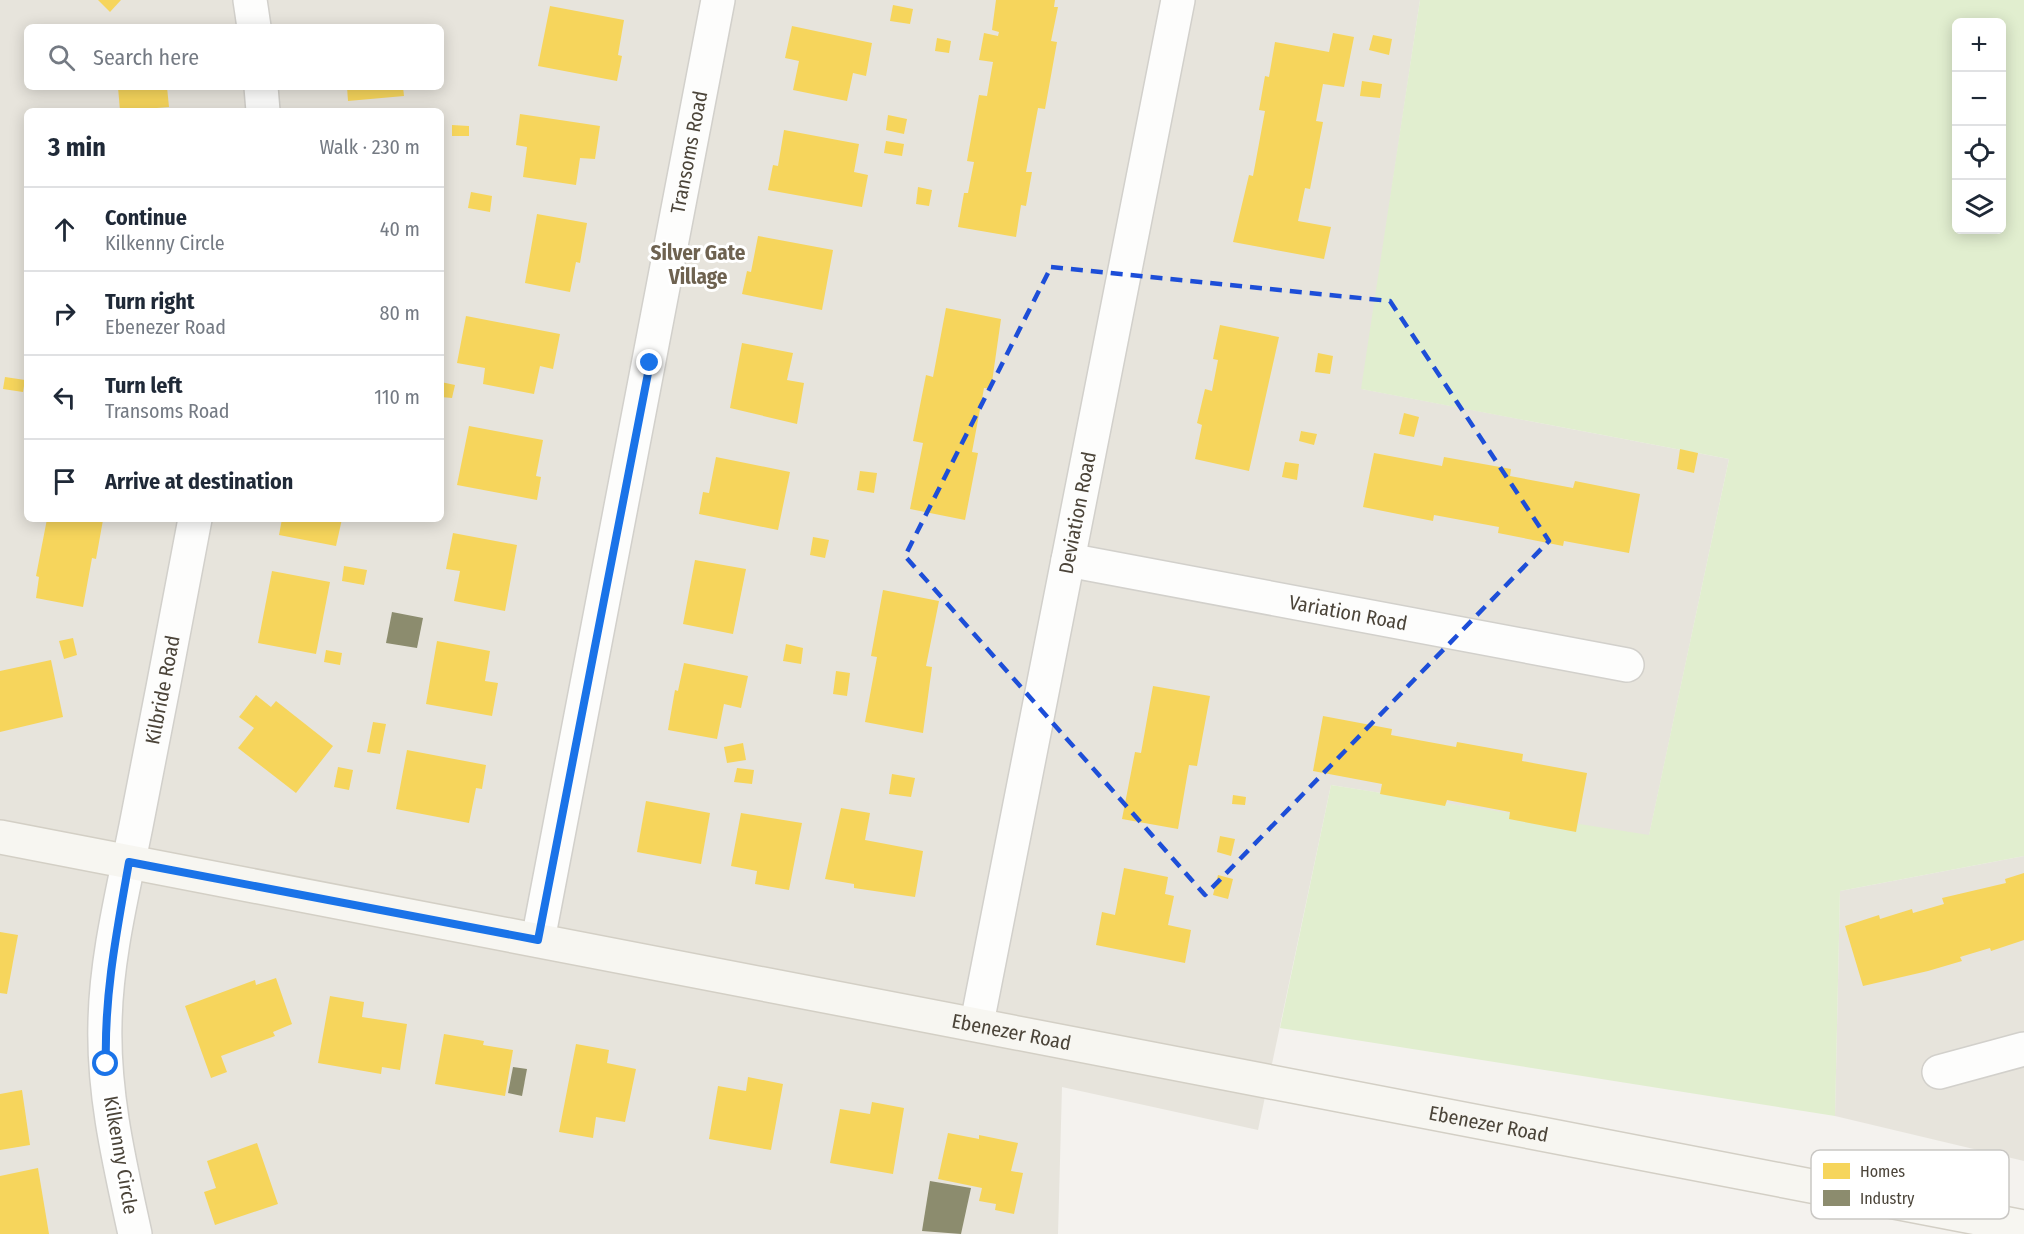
<!DOCTYPE html>
<html lang="en">
<head>
<meta charset="utf-8">
<style>
	body { margin:0; font-family:"Fira Sans Condensed",sans-serif; background:#f6f6f7; color:#1f2937 }
	.controls { position:absolute; right:18px; top:18px; display:grid; overflow:hidden; border-radius:9px; box-shadow:0 3px 15px #0003 }
	.controls button { width:54px; height:54px; display:grid; place-items:center; padding:0; border:0; border-bottom:2px solid #e0e1e3; background:#fff; color:#1f2937; font:30px sans-serif }
	.stop { position:absolute; width:18px; height:18px; margin:-14px; border:4px solid #1a73e8; border-radius:50%; background:#fff }
	.stop.end { background:#1a73e8; border-color:#fff; box-shadow:0 2px 6px #0008 }
	.list { margin:0; padding:0; list-style:none }
	h2 { display:flex; justify-content:space-between; align-items:center; height:78px; margin:0; padding:0 24px; font-size:26px }
	h2 small { font-size:20px; font-weight:400; color:#747a83 }
	.list li { display:grid; grid-template-columns:39px 1fr auto; gap:18px; align-items:center; box-sizing:border-box; height:84px; padding:0 24px; border-top:2px solid #e0e1e3 }
	.list b { display:block; font-size:22px; white-space:nowrap }
	.list p { margin:0; font-size:20px; white-space:nowrap; color:#747a83 }
	.list em { font-size:20px; font-style:normal; color:#747a83 }
	.icon { flex:none; width:33px; height:33px; fill:none; stroke:currentColor; stroke-width:2; stroke-linecap:round; stroke-linejoin:round }
	.map { position:relative; flex:none; width:2024px; height:1234px; overflow:hidden }
	.search { position:absolute; background:#fff; box-shadow:0 3px 15px #0003; left:24px; top:24px; width:420px; height:66px; display:flex; align-items:center; gap:15px; box-sizing:border-box; padding:0 21px; border-radius:9px; color:#747a83; font-size:22px }
	.panel { position:absolute; background:#fff; box-shadow:0 3px 15px #0003; left:24px; top:108px; width:420px; height:414px; border-radius:9px }
	.map>svg:first-child { display:block }
</style>
</head>
<body>
<div class="map">
<svg width="2024" height="1234" viewBox="0 0 2024 1234">
	<rect width="100%" height="100%" fill="#f4f2ee"/>
	<g fill="#e7e4dc" fill-rule="evenodd">
		<path d="M0 0H1420L1362 389 1729 459 1649 836 1331 785 1258 1130 1062 1087 1058 1234H0ZM27 27H441V87H27ZM27 111H441V519H27Z"/>
		<path d="M2024 856V1161L1835 1116 1840 891Z"/>
	</g>
	<path fill="#e1eecf" fill-rule="evenodd" d="M1420 0H2024V856L1840 891 1835 1116 1280 1028 1331 785 1649 835 1729 459 1361 389ZM1956 22H2002V230H1956Z"/>
	<g fill="#f6d55c">
		<path d="M98 0H121L110 12Z"/>
		<path d="M996 0H1055L1054 7H1058L1051 41 1057 42 1045 109 1038 108 1026 172H1032L1026 206 1021 205 1016 237 958 227 964 193H968L974 162 967 161 979 95 987 96 993 62 979 60 984 33 998 36 999 32 992 30Z"/>
		<path d="M893 5 913 9 910 24 890 21Z"/>
		<path d="M550 6 624 20 618 55 622 56 617 81 538 66Z"/>
		<path d="M792 26 872 43 866 76 853 73 847 101 793 90 799 61 785 58Z"/>
		<path d="M1333 33 1354 37 1344 87 1323 84 1316 121 1323 122 1310 189 1305 188 1298 221 1331 227 1324 259 1233 242 1249 175 1253 176 1265 111 1259 110 1265 76 1269 77 1275 42 1329 52Z"/>
		<path d="M1373 35 1392 39 1389 55 1369 50Z"/>
		<path d="M937 38 951 41 949 53 935 51Z"/>
		<path d="M1362 81 1382 84 1380 98 1360 96Z"/>
		<path d="M118 87H167L169 107 120 111Z"/>
		<path d="M347 87H403L404 96 348 101Z"/>
		<path d="M520 114 600 126 595 159 580 158 576 185 523 177 527 147 516 145Z"/>
		<path d="M888 115 907 119 904 134 886 130Z"/>
		<path d="M452 125 469 126V136H452Z"/>
		<path d="M784 130 859 144 854 172 868 175 862 207 768 190 773 165 778 166Z"/>
		<path d="M886 141 904 144 902 156 884 153Z"/>
		<path d="M918 187 932 190 929 206 916 204Z"/>
		<path d="M471 192 492 196 490 212 468 208Z"/>
		<path d="M537 214 587 223 580 263 576 262 570 292 525 283Z"/>
		<path d="M758 236 833 250 822 310 742 294 747 271 751 272Z"/>
		<path d="M946 308 1001 319 991 389 984 388 972 452 978 453 965 520 910 509 923 443 913 441 926 375 933 377Z"/>
		<path d="M466 316 560 334 553 369 540 366 534 394 483 384 485 368 457 363Z"/>
		<path d="M1220 325 1279 337 1249 471 1195 459 1202 425 1197 423 1205 389 1212 391 1218 360 1213 359Z"/>
		<path d="M742 343 793 353 787 380 804 383 797 424 730 408Z"/>
		<path d="M1318 353 1333 356 1330 374 1315 372Z"/>
		<path d="M5 377 25 380 23 392 3 389Z"/>
		<path d="M441 382 455 385 452 398 441 397Z"/>
		<path d="M1404 413 1419 417 1414 437 1399 434Z"/>
		<path d="M469 426 543 440 536 476 541 477 537 500 457 485Z"/>
		<path d="M1301 431 1317 434 1314 445 1299 441Z"/>
		<path d="M1680 449 1698 453 1694 473 1677 469Z"/>
		<path d="M1374 453 1442 466 1444 457 1511 469 1510 476 1573 488 1575 481 1640 494 1629 553 1564 541 1563 546 1498 533 1499 527 1434 515 1433 521 1363 507Z"/>
		<path d="M716 457 790 472 778 530 699 514 703 492 709 493Z"/>
		<path d="M1285 462 1299 464 1297 480 1282 477Z"/>
		<path d="M860 471 877 473 874 493 857 490Z"/>
		<path d="M47 519 103 520 96 559 92 558 83 607 36 598 39 577 36 576Z"/>
		<path d="M282 519H342L336 546 279 535Z"/>
		<path d="M453 533 517 545 505 611 454 601 460 571 446 569Z"/>
		<path d="M813 537 829 540 825 558 810 555Z"/>
		<path d="M695 560 746 569 733 634 683 624Z"/>
		<path d="M344 566 367 570 364 585 342 581Z"/>
		<path d="M272 571 330 582 316 654 258 643Z"/>
		<path d="M883 590 939 601 926 666 932 667 923 733 865 722 877 657 871 656Z"/>
		<path d="M73 638 77 655 64 659 59 641Z"/>
		<path d="M437 641 490 651 485 681 498 683 492 716 426 704Z"/>
		<path d="M786 644 803 648 801 664 783 661Z"/>
		<path d="M326 650 342 653 340 665 324 662Z"/>
		<path d="M51 660 63 717 0 732V671Z"/>
		<path d="M684 663 748 676 741 708 724 704 717 739 668 730 675 690 678 691Z"/>
		<path d="M836 671 850 673 847 696 833 694Z"/>
		<path d="M1153 686 1210 696 1197 766 1189 765 1178 829 1122 819 1135 752 1141 753Z"/>
		<path d="M256 695 271 707 276 701 333 746 296 793 238 748 254 728 239 717Z"/>
		<path d="M1323 716 1392 729 1391 735 1456 747 1457 742 1523 754 1522 761 1587 773 1576 832 1509 819 1510 812 1447 800 1445 806 1380 794 1382 784 1313 771Z"/>
		<path d="M373 722 386 724 380 754 367 752Z"/>
		<path d="M743 743 746 760 727 763 724 747Z"/>
		<path d="M407 750 486 765 482 789 476 788 469 823 396 809Z"/>
		<path d="M338 767 353 770 349 790 334 787Z"/>
		<path d="M737 768 754 770 752 784 734 782Z"/>
		<path d="M892 774 915 778 911 797 889 794Z"/>
		<path d="M1233 795 1246 797 1245 805 1232 804Z"/>
		<path d="M646 801 710 813 701 864 637 852Z"/>
		<path d="M841 808 870 813 865 840 923 851 915 897 854 888V884L825 879Z"/>
		<path d="M741 813 802 823 789 890 755 884 757 871 731 866Z"/>
		<path d="M1220 836 1235 839 1231 856 1217 852Z"/>
		<path d="M1124 868 1168 877 1165 894 1174 896 1168 925 1191 930 1185 963 1096 945 1102 912 1115 915Z"/>
		<path d="M2024 873V940L1991 951 1990 948 1960 957 1962 961 1928 971 1863 986 1845 926 1879 915 1880 919 1912 909 1913 913 1944 904 1942 898 2006 883 2005 879Z"/>
		<path d="M1218 875 1233 879 1228 899 1213 895Z"/>
		<path d="M0 932 18 935 7 994 0 993Z"/>
		<path d="M276 978 292 1024 273 1032 275 1036 221 1056 227 1072 211 1078 185 1006 255 980 256 985Z"/>
		<path d="M330 996 364 1002 362 1017 407 1024 400 1070 382 1067 381 1074 318 1063Z"/>
		<path d="M444 1034 484 1041 483 1045 513 1050 505 1096 435 1084Z"/>
		<path d="M576 1044 609 1050 607 1063 636 1069 625 1122 596 1117 593 1138 559 1132Z"/>
		<path d="M748 1077 783 1084 771 1150 709 1139 718 1086 746 1091Z"/>
		<path d="M22 1090 30 1145 0 1150V1094Z"/>
		<path d="M872 1102 904 1108 893 1174 830 1163 840 1109 870 1114Z"/>
		<path d="M948 1133 979 1139V1135L1018 1143 1011 1171 1023 1173 1014 1214 995 1210 996 1204 979 1201 982 1188 938 1179Z"/>
		<path d="M257 1143 278 1204 215 1225 204 1192 216 1188 207 1161Z"/>
		<path d="M38 1168 49 1234H0V1176Z"/>
	</g>
	<g fill="#8c8c6e">
		<path d="M392 612 423 618 417 648 386 643Z"/>
		<path d="M513 1067 527 1069 522 1096 508 1093Z"/>
		<path d="M930 1181 971 1188 961 1234 922 1231Z"/>
	</g>
	<g fill="none" stroke-linecap="round" stroke-linejoin="round">
		<g stroke="#d2d0cb" stroke-width="36">
			<g id="street">
				<path d="M250 0 254 27"/>
				<path d="M261 87 263 111"/>
				<path id="s1" d="M1068 560 1627 665"/>
				<path id="s2" d="M538 940 718 0"/>
				<path id="s3" d="M977 1023 1178 0"/>
				<path d="M1939 1072 2024 1049"/>
				<path id="s4" d="M135 1234C120 1165 103 1095 105 1023 106 958 123 891 136 826 156 724 176 621 195 519"/>
			</g>
		</g>
		<g stroke="#d3cfc5" stroke-width="36">
			<g id="secondary">
				<path id="s5" d="M0 837 2024 1227"/>
			</g>
		</g>
		<use href="#street" stroke="#fdfdfc" stroke-width="33"/>
		<use href="#secondary" stroke="#f7f6f1" stroke-width="33"/>
	</g>
	<g fill="none" stroke-linecap="round" stroke-linejoin="round">
		<path stroke="#1a73e8" stroke-width="8" d="M106 1064C104 995 117 930 129 862L538 940 650 363"/>
	</g>
	<path fill="none" stroke="#1d4ed8" stroke-width="4.5" stroke-dasharray="12 8" stroke-linejoin="round" d="M1051 267 1390 301 1549 541 1205 895 905 556Z"/>
	<g text-anchor="middle" stroke-width="6" stroke-linejoin="round" paint-order="stroke">
		<g font-size="20" fill="#4b4439" stroke="#fff">
			<text dy="7" stroke="none"><textPath href="#s2" startOffset="802">Transoms Road</textPath></text>
			<text dy="7" stroke="none"><textPath href="#s3" startOffset="520">Deviation Road</textPath></text>
			<text dy="7" stroke="none"><textPath href="#s1" startOffset="285">Variation Road</textPath></text>
			<text dy="7" stroke="none"><textPath href="#s4" startOffset="552">Kilbride Road</textPath></text>
			<text dy="7" stroke="none"><textPath href="#s5" startOffset="1030">Ebenezer Road</textPath></text>
			<text dy="7" stroke="none"><textPath href="#s5" startOffset="1516">Ebenezer Road</textPath></text>
			<text transform="translate(121 1155) rotate(80)" y="7">Kilkenny Circle</text>
		</g>
		<g font-size="21" font-weight="bold" fill="#6e6250" stroke="#fff">
			<text x="698" y="260">Silver Gate<tspan x="698" dy="24">Village</tspan></text>
		</g>
	</g>
	<rect x="1811" y="1150" width="198" height="69" rx="9" fill="#fff" stroke="#c9c7c4" stroke-width="1.5"/>
	<rect x="1823" y="1163" width="27" height="16" fill="#f6d55c"/>
	<rect x="1823" y="1190" width="27" height="16" fill="#8c8c6e"/>
	<g font-size="16" fill="#4b4439">
		<text x="1860" y="1177">Homes</text>
		<text x="1860" y="1204">Industry</text>
	</g>
</svg>
<div class="controls">
<button>+</button>
<button>−</button>
<button><svg class="icon" aria-label="locate" viewBox="0 0 24 24"><circle cx="12" cy="12" r="6"/><path d="M12 2v4M12 18v4M2 12h4M18 12h4"/></svg></button>
<button><svg class="icon" aria-label="layers" viewBox="0 0 24 24"><path d="M12 4l9 5-9 5-9-5zM3 14l9 5 9-5"/></svg></button>
</div>
<div class="stop" style="left:106px;top:1064px"></div>
<div class="stop end" style="left:650px;top:363px"></div>
<div class="search"><svg class="icon" aria-label="search" viewBox="0 0 24 24"><circle cx="10" cy="10" r="6"/><path d="M15 15l6 6"/></svg>Search here</div>
<section class="panel">
<h2>3 min<small>Walk · 230 m</small></h2>
<ul class="list">
<li><svg class="icon" aria-label="ahead" viewBox="0 0 24 24"><path d="M12 20V5M6 11l6-6 6 6"/></svg><div><b>Continue</b><p>Kilkenny Circle</p></div><em>40 m</em></li>
<li><svg class="icon" aria-label="right" viewBox="0 0 24 24"><path d="M7 20v-9h11M14 6l5 5-5 5"/></svg><div><b>Turn right</b><p>Ebenezer Road</p></div><em>80 m</em></li>
<li><svg class="icon" aria-label="left" viewBox="0 0 24 24"><path d="M17 20v-9H6M10 6l-5 5 5 5"/></svg><div><b>Turn left</b><p>Transoms Road</p></div><em>110 m</em></li>
<li><svg class="icon" aria-label="arrive" viewBox="0 0 24 24"><path d="M6 21V4h12l-3 4 3 4H6"/></svg><div><b>Arrive at destination</b></div></li>
</ul>
</section>
</div>
</body>
</html>
